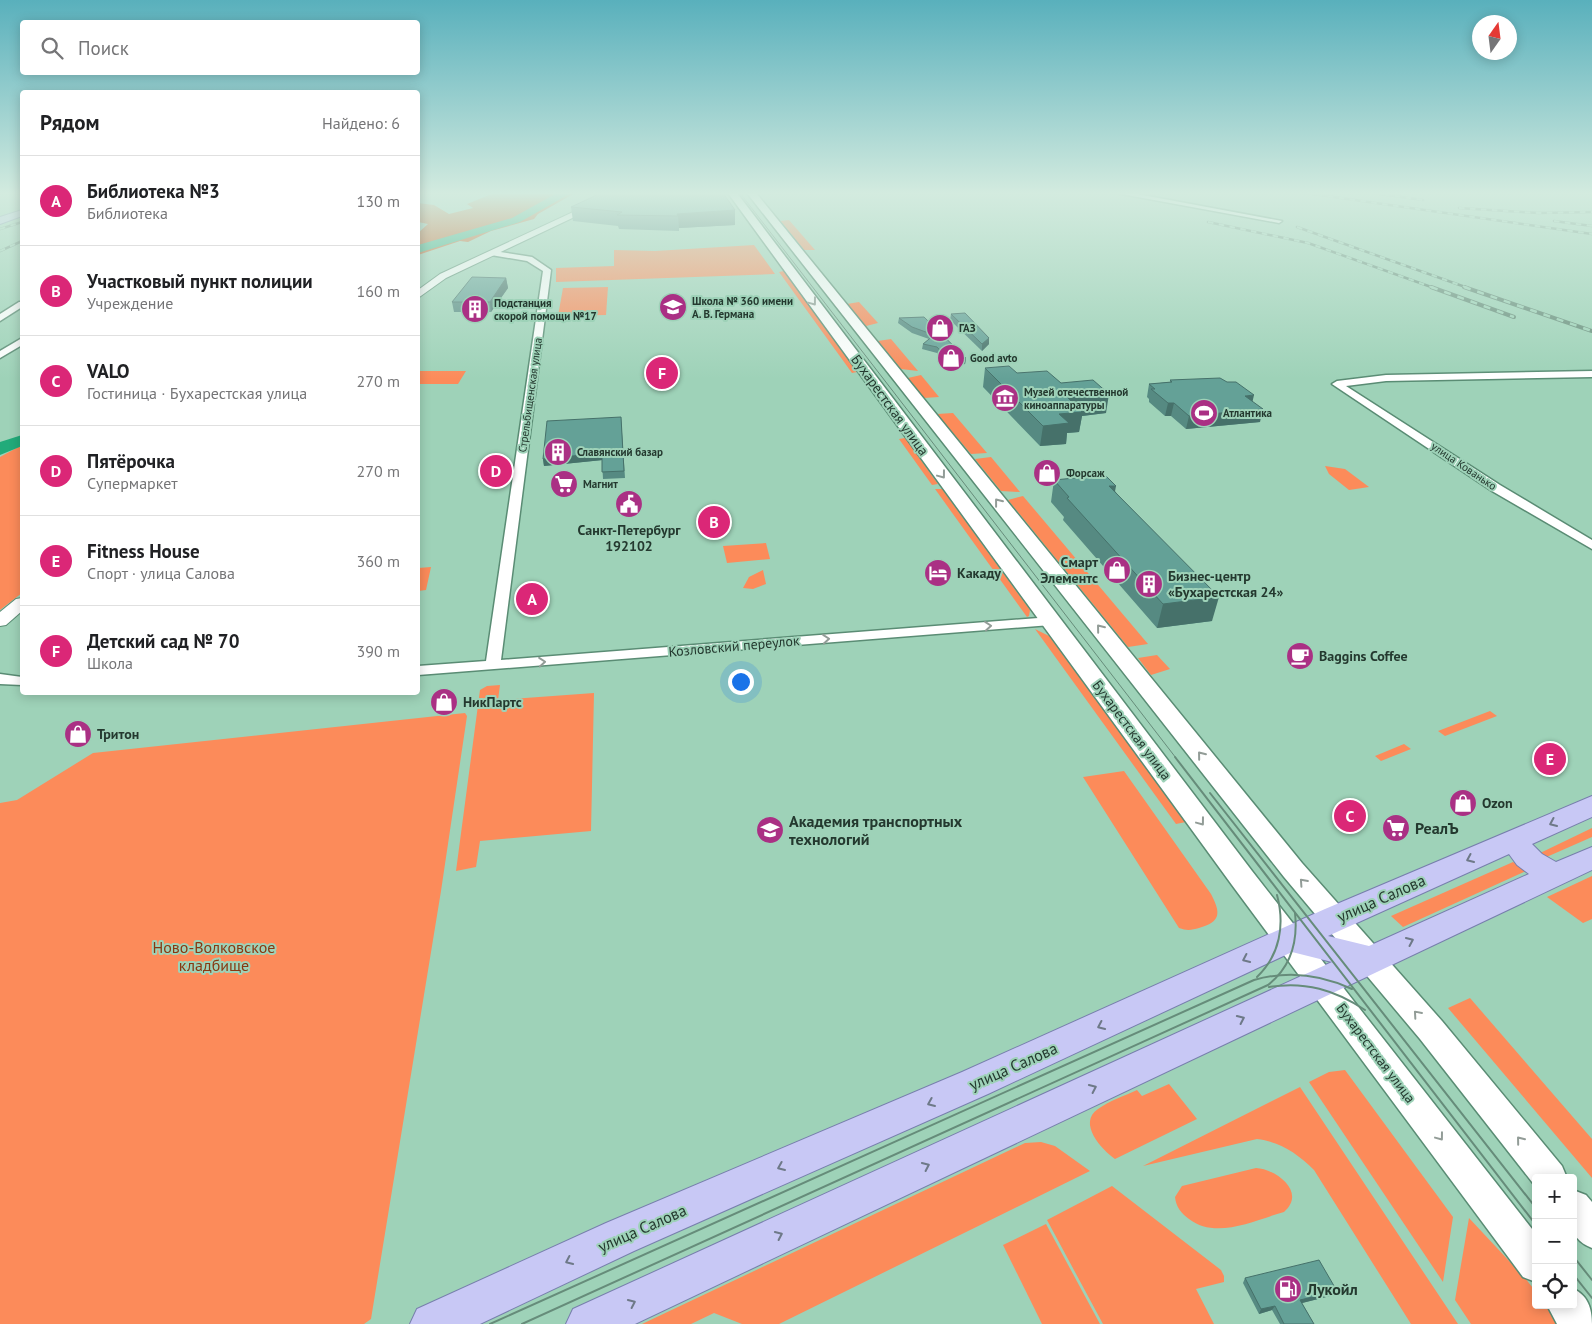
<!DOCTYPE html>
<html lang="ru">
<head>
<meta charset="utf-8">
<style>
	body { margin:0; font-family:"PT Sans",sans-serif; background:#f6f6f6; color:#202124 }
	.controls { position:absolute; right:15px; bottom:15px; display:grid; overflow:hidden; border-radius:5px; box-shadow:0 2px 12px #0003 }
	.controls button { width:45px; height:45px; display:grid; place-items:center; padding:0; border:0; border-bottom:1px solid #e0e0e0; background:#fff; color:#202124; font:25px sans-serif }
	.compass { position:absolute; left:1472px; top:15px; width:45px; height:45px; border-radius:50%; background:#fff; box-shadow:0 2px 12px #0003; rotate:14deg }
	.you { position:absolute; left:740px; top:681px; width:18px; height:18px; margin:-12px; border:4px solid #fff; border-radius:50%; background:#1a73e8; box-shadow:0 0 0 8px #1a73e833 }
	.badge { display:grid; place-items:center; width:32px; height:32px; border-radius:50%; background:#db2777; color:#fff; font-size:16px; font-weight:700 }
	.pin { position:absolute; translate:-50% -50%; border:2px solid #fff; box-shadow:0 1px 5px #0006 }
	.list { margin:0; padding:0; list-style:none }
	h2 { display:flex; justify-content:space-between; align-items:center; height:65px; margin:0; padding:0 20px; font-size:21px }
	h2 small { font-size:16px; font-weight:400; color:#757577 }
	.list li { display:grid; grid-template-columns:32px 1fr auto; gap:15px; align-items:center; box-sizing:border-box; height:90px; padding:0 20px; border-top:1px solid #e0e0e0 }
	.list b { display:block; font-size:19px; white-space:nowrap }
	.list p { margin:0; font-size:16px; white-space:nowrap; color:#757577 }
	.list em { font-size:16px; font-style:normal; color:#757577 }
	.icon { flex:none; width:28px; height:28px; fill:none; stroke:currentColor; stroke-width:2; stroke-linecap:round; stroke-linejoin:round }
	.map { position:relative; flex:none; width:1592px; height:1324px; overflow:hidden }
	.search { position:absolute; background:#fff; box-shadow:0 2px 12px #0003; left:20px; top:20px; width:400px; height:55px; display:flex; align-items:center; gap:12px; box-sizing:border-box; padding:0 18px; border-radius:5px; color:#757577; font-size:19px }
	.panel { position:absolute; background:#fff; box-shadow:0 2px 12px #0003; left:20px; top:90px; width:400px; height:605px; border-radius:5px }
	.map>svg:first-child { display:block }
</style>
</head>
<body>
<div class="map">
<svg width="1592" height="1324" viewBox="0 0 1592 1324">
	<rect width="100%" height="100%" fill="#9ed2b8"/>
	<g fill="#fc8b5a">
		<path d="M789 220 815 250H804L780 221Z"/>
		<path d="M754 245 775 274 556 282V268L614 266V250L655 251Z"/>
		<path d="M784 271 857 372 852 373 779 272Z"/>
		<path d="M608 287 606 315 558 316 563 288Z"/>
		<path d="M859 302 878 323 866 326 847 304Z"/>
		<path d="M891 339 918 371 901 369 878 341Z"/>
		<path d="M418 371H466L458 384H418Z"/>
		<path d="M921 375 939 397 924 398 908 378Z"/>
		<path d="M953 413 987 453 971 454 937 414Z"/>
		<path d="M905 438 938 484 932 485 899 439Z"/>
		<path d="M22 445V593L0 610V457Z"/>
		<path d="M991 457 1020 492 1001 491 975 459Z"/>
		<path d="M1325 466 1345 469 1369 487 1349 490 1329 474Z"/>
		<path d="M935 489H942L1030 610 1029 616 1027 617Z"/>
		<path d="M1023 496 1148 644 1128 647 1008 500Z"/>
		<path d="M766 543 770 559 727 563 723 546Z"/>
		<path d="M431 567 426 590 418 591V568Z"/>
		<path d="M763 570 766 584 753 589 743 588 749 577Z"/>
		<path d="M1035 629 1049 636 1186 822 1176 824Z"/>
		<path d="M1157 655 1170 669 1151 675 1138 658Z"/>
		<path d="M500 685 498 700 594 693 591 831 480 841 476 867 456 871 480 690 487 686Z"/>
		<path d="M1490 711 1497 716 1445 736 1438 731Z"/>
		<path d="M465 713 467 716 441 891 371 1319 364 1324H0V803L17 800 93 753Z"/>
		<path d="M1404 744 1411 749 1381 761 1375 756Z"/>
		<path d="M1124 771 1211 894C1221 913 1221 922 1199 928 1192 930 1187 931 1179 928L1083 777Z"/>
		<path d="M1592 828V837L1542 859 1536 855Z"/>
		<path d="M1513 862 1526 871 1403 927 1391 916Z"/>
		<path d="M1592 876V919L1583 923 1547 897Z"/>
		<path d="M1470 998 1592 1139V1178L1448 1008Z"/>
		<path d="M1345 1070 1453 1217 1443 1282 1309 1082 1329 1072Z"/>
		<path d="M1169 1084 1197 1119 1115 1159C1102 1150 1077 1123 1098 1109 1109 1101 1124 1096 1137 1090L1142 1096Z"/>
		<path d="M1300 1087 1458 1324H1411L1314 1170C1297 1153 1280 1142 1257 1139L1143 1166Z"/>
		<path d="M1041 1142 1055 1146 1090 1171 779 1324H742L714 1313 691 1324H642L1025 1143Z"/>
		<path d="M1256 1168C1276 1169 1307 1192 1284 1212 1255 1220 1216 1240 1189 1219 1181 1213 1176 1207 1175 1197L1182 1186Z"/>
		<path d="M1112 1186 1221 1270 1224 1276V1282L1196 1289 1214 1324H1103L1047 1220Z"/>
		<path d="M1469 1218 1525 1278 1536 1292V1305H1546L1556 1324H1471L1455 1300Z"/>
		<path d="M1046 1224 1100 1324H1042L1003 1245Z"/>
	</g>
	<path fill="#cf5618" d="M494 193H575L538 214 534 219 491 231 468 242 460 241 418 255V233L428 224 418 222V203L434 205 449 214 473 208 467 204Z"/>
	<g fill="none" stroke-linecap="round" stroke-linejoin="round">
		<g fill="#22ab7a" fill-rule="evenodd">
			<path d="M557 193H571L520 222 418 253V245L512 218Z"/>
			<path d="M22 435V446L0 455V442Z"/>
		</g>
		<g stroke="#5a8c74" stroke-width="3">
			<g id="minor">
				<path d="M1116 193H1132L1282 221 1279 223Z"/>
				<path d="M494 251 532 257 551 270 501 660 1051 617 1058 621 1051 625 418 675V666L486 661 543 271 527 261 491 255 490 253Z"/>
				<path d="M19 302H22V307L0 321V314Z"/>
				<path d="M22 338V345L0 358V351Z"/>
				<path d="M1592 371V377L1386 381 1346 386 1500 485 1592 540V549L1492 491 1332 384 1337 381 1386 375Z"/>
				<path d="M0 674 22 677V685L0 684Z"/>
			</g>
		</g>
		<g stroke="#5a8c74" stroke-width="2">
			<g id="tertiary">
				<path d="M614 193H625L446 278 418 298V290L440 274Z"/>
				<path d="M22 598V611L6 625 0 626V612L16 599Z"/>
			</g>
		</g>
		<g stroke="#5a8c74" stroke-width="3">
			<g id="secondary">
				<path d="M728 193H737L1252 871 1536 1234V1282L1523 1277 1232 885Z"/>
				<path d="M747 193H756L1302 863 1442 1021 1562 1166 1567 1178H1536V1187L1420 1039 1284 877Z"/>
				<path d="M1573 1190 1586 1195 1592 1202V1248C1564 1237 1573 1216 1573 1190Z"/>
				<path d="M1573 1289C1588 1295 1592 1309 1592 1324H1557L1547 1305H1573Z"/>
			</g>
		</g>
		<g stroke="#777fac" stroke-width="2">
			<g id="primary">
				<path d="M22 210V216L0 224V217Z"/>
				<path d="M1592 796V817L1532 844 1542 854 1556 862 1592 847V870L635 1324H566L573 1309 1332 962 1292 952 988 1094 634 1251 480 1324H410L417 1309 606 1223 962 1072 1325 909ZM1509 854 1517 865 1529 874 1369 946 1328 936Z"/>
			</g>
		</g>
		<use href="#minor" fill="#fff" fill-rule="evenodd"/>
		<use href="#tertiary" fill="#fff" fill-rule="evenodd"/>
		<use href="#secondary" fill="#fff" fill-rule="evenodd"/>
		<use href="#primary" fill="#c8c8f5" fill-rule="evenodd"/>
		<path stroke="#668c7a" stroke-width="1" d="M740 193 1176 758"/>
		<g stroke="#668c7a" stroke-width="2">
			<path d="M1175 757 1536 1225"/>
			<path d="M1210 793 1536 1208"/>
			<path d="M1257 977C1280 955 1285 925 1277 895"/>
			<path d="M1269 987C1305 981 1335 990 1365 1010"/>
			<path d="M1573 1256 1592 1280"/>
			<path d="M1573 1274 1592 1298"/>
			<path d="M490 1324 1254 980C1289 970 1320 974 1352 989"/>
			<path d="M522 1324 1268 985C1291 967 1298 941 1295 913"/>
		</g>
		<g stroke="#668c7a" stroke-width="2.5">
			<g id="rail-far1">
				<path d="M1306 193 1592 234"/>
				<path d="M1373 193 1423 200"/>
				<path d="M1459 208 1538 213 1592 212"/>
				<path d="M1554 221 1592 226"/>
				<path d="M1208 222 1308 243 1434 288"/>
				<path d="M1297 227 1468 288"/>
				<path d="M0 229 22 222"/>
				<path d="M0 251 22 241"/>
			</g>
		</g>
		<g stroke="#668c7a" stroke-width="4">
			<g id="rail">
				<path d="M1431 287 1514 317"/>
				<path d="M1464 287 1592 331"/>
			</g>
		</g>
		<use href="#rail-far1" stroke="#9ed2b8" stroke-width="2" stroke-dasharray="5.5" stroke-linecap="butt"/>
		<use href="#rail" stroke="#9ed2b8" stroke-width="2.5" stroke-dasharray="7" stroke-linecap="butt"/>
	</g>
	<g fill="#568a82">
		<path d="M571 207 735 210V225L679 228V231L619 229 618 226 573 221Z"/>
		<path d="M506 278 508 288 491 312H454L452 302Z"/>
		<path d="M951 314 989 338V344L982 351 950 320Z"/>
		<path d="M924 317 966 358 965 364 949 366 937 353 922 349 923 344 929 339 912 333 898 323 899 318Z"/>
		<path d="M985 368 1017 373 1061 383 1106 413 1082 416 1079 432 1067 433 1066 444 1040 446 983 387Z"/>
		<path d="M1170 380 1252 401 1260 422 1186 429 1171 416H1165L1149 402V399L1147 397 1149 384 1170 382Z"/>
		<path d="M621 417 625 478 603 479 602 460 544 466 543 459Z"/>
		<path d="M1054 480 1115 491 1212 621 1157 628 1063 520 1064 517 1051 502Z"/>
		<path d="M1245 1278 1337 1291 1334 1295 1302 1303 1314 1324H1280L1272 1310 1259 1314 1243 1283Z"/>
	</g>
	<g fill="#46716a">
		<path d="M735 210V225L679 228 678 216 677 214Z"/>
		<path d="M506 278 508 288 491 312 490 302Z"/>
		<path d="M989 338V344L982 351V344Z"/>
		<path d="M966 358 965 364 949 366V360Z"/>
		<path d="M1109 394 1106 413 1082 416 1079 432 1067 433 1066 444 1040 446 1043 426 1059 414 1068 398Z"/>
		<path d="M1254 395 1251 408 1245 396Z"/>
		<path d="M1168 403H1174L1171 416H1165Z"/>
		<path d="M1263 409 1260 422 1186 429 1189 416Z"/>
		<path d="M602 453 603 460 544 466 543 459Z"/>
		<path d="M1109 486H1116L1112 507Z"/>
		<path d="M1219 597 1212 621 1157 628 1163 604Z"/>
		<path d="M1337 1291 1334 1295 1298 1304 1300 1300Z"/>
		<path d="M1275 1306 1272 1310 1259 1314 1261 1309Z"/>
	</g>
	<g fill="#64a197" stroke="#46716a">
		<path d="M601 193H723L735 210 677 214 678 216 617 215 622 212 571 207Z"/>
		<path d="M472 277 506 278 490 302H452Z"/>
		<path d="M965 313 989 338 982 344 951 314Z"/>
		<path d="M924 317 966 358 949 360 937 347 923 344 934 335 912 327 899 318Z"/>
		<path d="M1009 366 1017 373 1047 371 1061 383 1093 380 1109 394 1068 398 1082 412 1059 414 1069 423 1043 426 985 368Z"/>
		<path d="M1220 378 1227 382H1236L1254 395 1245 396 1263 409 1189 416 1174 403H1168L1151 389H1155L1149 384 1172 382 1170 380Z"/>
		<path d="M621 417 624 471 602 472V453L543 459 547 421Z"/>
		<path d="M1105 475 1116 486H1109L1219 597 1163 604 1067 498 1069 497 1054 480Z"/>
		<path d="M1319 1260 1337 1291 1300 1300 1314 1324H1284L1275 1306 1261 1309 1245 1278Z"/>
	</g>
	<defs><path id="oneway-chevron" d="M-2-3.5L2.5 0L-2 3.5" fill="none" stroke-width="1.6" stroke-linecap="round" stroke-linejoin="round" transform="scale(1.25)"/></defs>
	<g stroke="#929c97">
		<use href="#oneway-chevron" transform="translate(813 302) rotate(53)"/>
		<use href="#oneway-chevron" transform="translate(942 475) rotate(53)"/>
		<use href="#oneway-chevron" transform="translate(998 502) rotate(-128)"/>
		<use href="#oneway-chevron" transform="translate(988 626) rotate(-5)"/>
		<use href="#oneway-chevron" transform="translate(1100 628) rotate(-129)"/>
		<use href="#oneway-chevron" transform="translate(826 639) rotate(-5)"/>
		<use href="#oneway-chevron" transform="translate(542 662) rotate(-5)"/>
		<use href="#oneway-chevron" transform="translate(1201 755) rotate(-129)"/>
		<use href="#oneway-chevron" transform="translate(1201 822) rotate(53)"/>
		<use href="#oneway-chevron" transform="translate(1303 882) rotate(-132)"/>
		<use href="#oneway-chevron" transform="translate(1417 1014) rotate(-131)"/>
		<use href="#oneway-chevron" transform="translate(1440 1137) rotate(53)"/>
		<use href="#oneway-chevron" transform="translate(1520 1140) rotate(-129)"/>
	</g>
	<g stroke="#6e7988">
		<use href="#oneway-chevron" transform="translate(1553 823) rotate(156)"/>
		<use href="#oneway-chevron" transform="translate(1470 859) rotate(156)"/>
		<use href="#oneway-chevron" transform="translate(1410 941) rotate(-24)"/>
		<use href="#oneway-chevron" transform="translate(1246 959) rotate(155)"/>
		<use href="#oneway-chevron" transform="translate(1241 1019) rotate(-25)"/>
		<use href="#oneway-chevron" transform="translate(1101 1026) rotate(155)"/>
		<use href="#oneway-chevron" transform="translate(1093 1088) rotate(-25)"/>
		<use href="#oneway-chevron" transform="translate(931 1103) rotate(157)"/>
		<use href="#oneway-chevron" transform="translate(926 1166) rotate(-25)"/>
		<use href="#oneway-chevron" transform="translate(781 1167) rotate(157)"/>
		<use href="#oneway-chevron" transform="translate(779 1235) rotate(-25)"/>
		<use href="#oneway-chevron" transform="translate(569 1261) rotate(155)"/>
		<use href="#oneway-chevron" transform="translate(632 1303) rotate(-25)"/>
	</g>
	<linearGradient id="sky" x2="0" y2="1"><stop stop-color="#59b0bc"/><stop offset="0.51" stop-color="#d3ebdf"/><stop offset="1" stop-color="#d3ebdf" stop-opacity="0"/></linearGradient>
	<rect width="1592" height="379" fill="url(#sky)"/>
	<defs>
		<g id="school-disc" transform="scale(1.4375)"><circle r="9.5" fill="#aa3084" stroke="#9ed2b8"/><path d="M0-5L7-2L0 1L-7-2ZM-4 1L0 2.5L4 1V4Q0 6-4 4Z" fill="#fff"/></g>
		<g id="building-disc" transform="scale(1.4375)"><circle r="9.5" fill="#aa3084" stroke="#9ed2b8"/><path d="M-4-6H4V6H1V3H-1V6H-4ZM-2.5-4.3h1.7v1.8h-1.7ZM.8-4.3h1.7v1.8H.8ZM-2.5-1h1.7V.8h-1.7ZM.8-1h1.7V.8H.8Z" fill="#fff"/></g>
		<g id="shop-disc" transform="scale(1.4375)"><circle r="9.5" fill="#aa3084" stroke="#9ed2b8"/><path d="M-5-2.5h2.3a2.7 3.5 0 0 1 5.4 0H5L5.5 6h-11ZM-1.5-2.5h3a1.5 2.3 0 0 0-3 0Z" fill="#fff"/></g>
		<g id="museum-disc" transform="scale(1.4375)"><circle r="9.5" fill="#aa3084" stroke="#9ed2b8"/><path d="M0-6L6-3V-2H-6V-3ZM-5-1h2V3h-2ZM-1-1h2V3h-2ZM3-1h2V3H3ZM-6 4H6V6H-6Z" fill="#fff"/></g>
		<g id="stadium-disc" transform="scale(1.4375)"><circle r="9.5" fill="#aa3084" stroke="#9ed2b8"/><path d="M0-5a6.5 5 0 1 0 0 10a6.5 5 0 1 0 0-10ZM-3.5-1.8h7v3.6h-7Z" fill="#fff"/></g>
		<g id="supermarket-disc" transform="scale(1.4375)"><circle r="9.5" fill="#aa3084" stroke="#9ed2b8"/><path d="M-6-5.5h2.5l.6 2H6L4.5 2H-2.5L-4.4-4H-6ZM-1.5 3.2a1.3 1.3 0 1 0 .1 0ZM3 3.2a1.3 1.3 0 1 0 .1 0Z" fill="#fff"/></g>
		<g id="civic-disc" transform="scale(1.4375)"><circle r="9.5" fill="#aa3084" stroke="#9ed2b8"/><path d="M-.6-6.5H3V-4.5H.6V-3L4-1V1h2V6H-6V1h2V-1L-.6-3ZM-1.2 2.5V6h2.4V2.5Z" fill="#fff"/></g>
		<g id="hotel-disc" transform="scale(1.4375)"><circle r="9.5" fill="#aa3084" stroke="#9ed2b8"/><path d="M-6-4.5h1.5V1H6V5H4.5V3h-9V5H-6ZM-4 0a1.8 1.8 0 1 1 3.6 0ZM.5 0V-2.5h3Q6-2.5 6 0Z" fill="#fff"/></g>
		<g id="cafe-disc" transform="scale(1.4375)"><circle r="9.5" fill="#aa3084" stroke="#9ed2b8"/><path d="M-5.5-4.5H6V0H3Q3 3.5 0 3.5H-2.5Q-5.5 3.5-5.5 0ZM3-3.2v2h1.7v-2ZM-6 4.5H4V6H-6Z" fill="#fff"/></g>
		<g id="university-disc" transform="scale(1.4375)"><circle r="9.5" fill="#aa3084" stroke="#9ed2b8"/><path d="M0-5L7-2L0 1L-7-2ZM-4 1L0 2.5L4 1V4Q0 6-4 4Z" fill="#fff"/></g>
		<g id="fuel-disc" transform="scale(1.4375)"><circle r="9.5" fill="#aa3084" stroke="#9ed2b8"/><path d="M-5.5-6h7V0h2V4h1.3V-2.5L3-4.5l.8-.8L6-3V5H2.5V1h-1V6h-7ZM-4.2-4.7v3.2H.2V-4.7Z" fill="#fff"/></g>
	</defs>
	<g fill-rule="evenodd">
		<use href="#school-disc" x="673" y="307"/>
		<use href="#building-disc" x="475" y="309"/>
		<use href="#shop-disc" x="940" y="328"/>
		<use href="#shop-disc" x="951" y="358"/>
		<use href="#museum-disc" x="1005" y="398"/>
		<use href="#stadium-disc" x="1204" y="413"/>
		<use href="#building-disc" x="558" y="452"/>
		<use href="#shop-disc" x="1047" y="473"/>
		<use href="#supermarket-disc" x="564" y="484"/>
		<use href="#civic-disc" x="629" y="504"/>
		<use href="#shop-disc" x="1117" y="570"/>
		<use href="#hotel-disc" x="938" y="573"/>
		<use href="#building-disc" x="1149" y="584"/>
		<use href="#cafe-disc" x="1300" y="656"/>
		<use href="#shop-disc" x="444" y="702"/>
		<use href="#shop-disc" x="78" y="734"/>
		<use href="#shop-disc" x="1463" y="803"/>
		<use href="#supermarket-disc" x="1396" y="828"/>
		<use href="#university-disc" x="770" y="830"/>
		<use href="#fuel-disc" x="1288" y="1289"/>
	</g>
	<g text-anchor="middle" stroke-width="4" stroke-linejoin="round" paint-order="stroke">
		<g font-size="11" font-weight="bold" fill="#24392f" stroke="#9ed2b8" text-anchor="start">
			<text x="692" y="305">Школа № 360 имени<tspan x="692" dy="13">А. В. Германа</tspan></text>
			<text x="494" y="307">Подстанция<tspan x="494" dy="13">скорой помощи №17</tspan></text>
			<text x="959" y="332">ГАЗ</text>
			<text x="970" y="362">Good avto</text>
			<text x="1024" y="396">Музей отечественной<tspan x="1024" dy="13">киноаппаратуры</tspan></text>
			<text x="1223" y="417">Атлантика</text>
			<text x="577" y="456">Славянский базар</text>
			<text x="1066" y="477">Форсаж</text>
			<text x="583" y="488">Магнит</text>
		</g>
		<g font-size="11" fill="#24392f" stroke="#9ed2b8">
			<text transform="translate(530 395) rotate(-82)" y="4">Стрельбищенская улица</text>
			<text transform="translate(1464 466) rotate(34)" y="4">улица Кованько</text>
		</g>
		<g font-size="14" fill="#24392f" stroke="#9ed2b8">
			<text transform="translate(890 405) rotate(54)" y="5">Бухарестская улица</text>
			<text transform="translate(734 646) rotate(-5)" y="5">Козловский переулок</text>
			<text transform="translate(1132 730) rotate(53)" y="5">Бухарестская улица</text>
			<text transform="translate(1376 1053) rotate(53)" y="5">Бухарестская улица</text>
		</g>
		<g font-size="14" font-weight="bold" fill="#24392f" stroke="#9ed2b8" text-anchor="start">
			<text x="629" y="535" text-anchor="middle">Санкт-Петербург<tspan x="629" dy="16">192102</tspan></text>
			<text x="1098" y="567" text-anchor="end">Смарт<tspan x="1098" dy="16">Элементс</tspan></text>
			<text x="957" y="578">Какаду</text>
			<text x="1168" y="581">Бизнес-центр<tspan x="1168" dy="16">«Бухарестская 24»</tspan></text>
			<text x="1319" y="661">Baggins Coffee</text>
			<text x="463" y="707">НикПартс</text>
			<text x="97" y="739">Тритон</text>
			<text x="1482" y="808">Ozon</text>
		</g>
		<g font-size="16" font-weight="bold" fill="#24392f" stroke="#9ed2b8" text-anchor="start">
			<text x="789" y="827">Академия транспортных<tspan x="789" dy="18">технологий</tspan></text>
			<text x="1415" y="834">РеалЪ</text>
			<text x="1307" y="1295">Лукойл</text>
		</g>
		<g font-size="16" fill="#24392f" stroke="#9ed2b8">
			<text transform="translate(1381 898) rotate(-24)" y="6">улица Салова</text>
			<text transform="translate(1013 1066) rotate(-24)" y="6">улица Салова</text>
			<text transform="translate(642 1228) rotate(-24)" y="6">улица Салова</text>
		</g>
		<g font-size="16" fill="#873811" stroke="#9ed2b8">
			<text x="214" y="953">Ново-Волковское<tspan x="214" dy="18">кладбище</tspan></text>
		</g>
	</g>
</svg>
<div class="controls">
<button>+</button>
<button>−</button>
<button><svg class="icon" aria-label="locate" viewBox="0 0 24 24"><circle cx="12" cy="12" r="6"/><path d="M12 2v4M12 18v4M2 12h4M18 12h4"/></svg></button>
</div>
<svg class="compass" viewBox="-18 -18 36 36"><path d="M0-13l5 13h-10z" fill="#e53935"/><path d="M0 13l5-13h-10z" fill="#757577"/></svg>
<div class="you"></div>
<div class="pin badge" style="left:532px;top:599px">A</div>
<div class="pin badge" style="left:714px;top:522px">B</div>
<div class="pin badge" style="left:1350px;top:816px">C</div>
<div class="pin badge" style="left:496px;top:471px">D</div>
<div class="pin badge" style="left:1550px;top:759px">E</div>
<div class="pin badge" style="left:662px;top:373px">F</div>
<div class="search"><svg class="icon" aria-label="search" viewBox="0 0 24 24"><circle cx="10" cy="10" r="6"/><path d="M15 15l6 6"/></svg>Поиск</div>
<section class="panel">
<h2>Рядом<small>Найдено: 6</small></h2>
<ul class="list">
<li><span class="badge">A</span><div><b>Библиотека №3</b><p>Библиотека</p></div><em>130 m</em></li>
<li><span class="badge">B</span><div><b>Участковый пункт полиции</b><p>Учреждение</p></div><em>160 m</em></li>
<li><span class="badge">C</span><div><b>VALO</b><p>Гостиница · Бухарестская улица</p></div><em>270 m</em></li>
<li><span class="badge">D</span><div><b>Пятёрочка</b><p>Супермаркет</p></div><em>270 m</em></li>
<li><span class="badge">E</span><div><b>Fitness House</b><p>Спорт · улица Салова</p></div><em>360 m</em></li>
<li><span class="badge">F</span><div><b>Детский сад № 70</b><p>Школа</p></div><em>390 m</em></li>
</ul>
</section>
</div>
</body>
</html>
